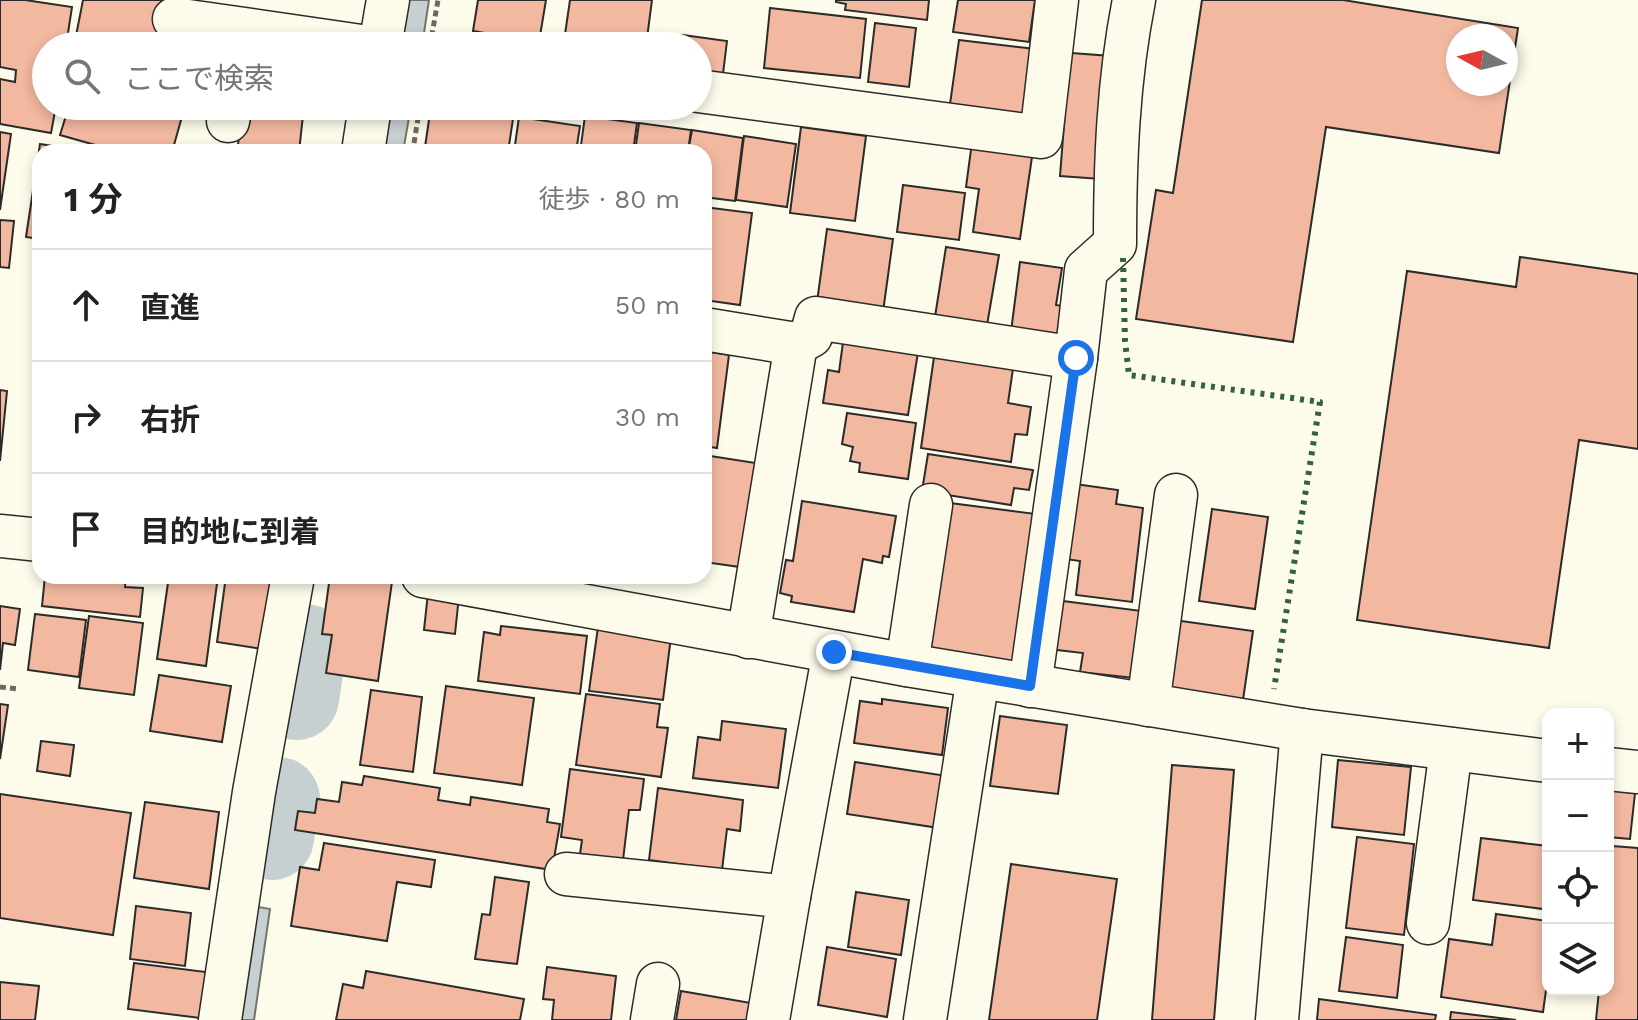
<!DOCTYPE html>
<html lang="ja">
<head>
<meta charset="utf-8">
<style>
	body { margin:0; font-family:"Work Sans","Noto Sans JP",sans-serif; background:#f2f2f2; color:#222 }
	.controls { position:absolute; right:24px; bottom:24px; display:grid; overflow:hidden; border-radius:16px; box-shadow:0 4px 12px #0003 }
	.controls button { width:72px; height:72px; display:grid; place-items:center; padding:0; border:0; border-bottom:2px solid #e0e0e0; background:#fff; color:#222; font:40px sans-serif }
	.compass { position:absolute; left:1446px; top:24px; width:72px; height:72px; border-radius:50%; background:#fff; box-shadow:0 4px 12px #0003; rotate:278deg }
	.stop { position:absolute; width:24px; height:24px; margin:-18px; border:6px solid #1a73e8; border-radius:50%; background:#fff }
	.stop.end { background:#1a73e8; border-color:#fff; box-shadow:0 2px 8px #0008 }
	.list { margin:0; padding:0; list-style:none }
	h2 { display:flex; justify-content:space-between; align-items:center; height:104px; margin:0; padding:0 32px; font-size:34px }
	h2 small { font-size:26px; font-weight:400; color:#767676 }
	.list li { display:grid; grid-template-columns:52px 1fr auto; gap:24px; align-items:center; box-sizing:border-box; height:112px; padding:0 32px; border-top:2px solid #e0e0e0 }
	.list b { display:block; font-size:30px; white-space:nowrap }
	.list em { font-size:26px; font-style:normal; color:#767676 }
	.icon { flex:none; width:44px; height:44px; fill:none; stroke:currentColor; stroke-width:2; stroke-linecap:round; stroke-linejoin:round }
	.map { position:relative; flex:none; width:1638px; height:1020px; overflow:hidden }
	.search { position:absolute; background:#fff; box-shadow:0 4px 12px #0003; left:32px; top:32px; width:680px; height:88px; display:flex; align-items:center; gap:20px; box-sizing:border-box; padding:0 28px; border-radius:44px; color:#767676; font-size:30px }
	.panel { position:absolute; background:#fff; box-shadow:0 4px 12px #0003; left:32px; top:144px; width:680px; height:440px; border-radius:24px }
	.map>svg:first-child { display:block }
</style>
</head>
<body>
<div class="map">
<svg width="1638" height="1020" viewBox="0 0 1638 1020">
	<rect width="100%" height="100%" fill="#fdfbea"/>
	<g fill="#c7d0d0" stroke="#74746e" stroke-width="2">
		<path d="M404 0H429L422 46 397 42Z"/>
		<path d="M387 106H411L403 152H379Z"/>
		<path d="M252 906 270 909 254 1020H235Z"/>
	</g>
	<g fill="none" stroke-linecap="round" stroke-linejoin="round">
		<g stroke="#c7d0d0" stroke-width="84">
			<path d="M297 698 305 646"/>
			<path d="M272 838 278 799"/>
		</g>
	</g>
	<g fill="#f2b8a0" stroke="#2b2b2b" stroke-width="2" fill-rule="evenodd">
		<path d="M0 0H25L72 7 66 46H46V106H56L51 133 0 124V79L15 82 16 70 0 67Z"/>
		<path d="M83 0H163L155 46H74Z"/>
		<path d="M478 0H546L539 42 473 31Z"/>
		<path d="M570 0H652L646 46H595L564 41Z"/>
		<path d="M836 0H929L927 20 845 10 846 4 836 2Z"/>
		<path d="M958 0H1035L1029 42 953 32Z"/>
		<path d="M1202 0H1343L1518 28 1499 153 1326 127 1293 342 1136 319 1156 190 1173 193ZM1458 36H1506V84H1458Z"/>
		<path d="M770 8 866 19 860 78 764 68Z"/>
		<path d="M875 23 916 28 909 87 868 82Z"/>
		<path d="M163 30 219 46H159Z"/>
		<path d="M683 35 727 41 723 74 698 71V46H682Z"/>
		<path d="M959 40 1035 49 1027 120 949 111Z"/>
		<path d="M1058 52 1111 56 1101 179 1060 176 1065 112Z"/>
		<path d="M69 106H185L172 152H120L60 135Z"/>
		<path d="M243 106H304L299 152H237Z"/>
		<path d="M431 106H515L508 152H461L425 147Z"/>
		<path d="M585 116 637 123 633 152H580Z"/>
		<path d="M519 117 580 126 576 152H514Z"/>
		<path d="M639 123 691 130 688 152H635Z"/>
		<path d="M801 127 866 136 855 221 790 213Z"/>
		<path d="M692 130 743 138 735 201 704 197V152H688Z"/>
		<path d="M0 132 11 134 0 210Z"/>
		<path d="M744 136 796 144 787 207 736 200Z"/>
		<path d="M972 142 1033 150 1020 239 973 232 979 189 966 187Z"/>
		<path d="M40 144 93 152H40V239L26 237Z"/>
		<path d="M903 185 965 193 959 240 897 232Z"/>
		<path d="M704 207 752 213 740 305 704 300Z"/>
		<path d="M0 220 14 221 9 268 0 267Z"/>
		<path d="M827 229 893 239 883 312 817 302Z"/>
		<path d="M946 247 999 255 986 331 934 323Z"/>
		<path d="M1520 257 1638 274V449L1579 440 1549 648 1357 620 1407 271 1516 287Z"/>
		<path d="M1020 262 1062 268 1056 305 1072 308 1067 347 1010 339Z"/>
		<path d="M844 335 919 346 908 415 823 403 828 370 839 372Z"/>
		<path d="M936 343 1015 355 1008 403 1031 407 1027 435 1015 434 1011 462 921 448Z"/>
		<path d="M704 351 729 355 717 448 704 446Z"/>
		<path d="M0 390 7 391 0 461Z"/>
		<path d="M847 413 916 423 908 479 859 472 860 463 850 461 853 447 842 444Z"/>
		<path d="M40 414V464H34Z"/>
		<path d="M928 454 1033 470 1029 490 1014 488 1011 505 922 491Z"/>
		<path d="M704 455 762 464 747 568 704 562Z"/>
		<path d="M1068 483 1118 490 1116 504 1143 508 1132 602 1076 595 1080 561 1059 558Z"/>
		<path d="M802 501 896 516 889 557 883 556 882 563 863 559 854 612 791 602 792 596 780 593 786 560 793 561Z"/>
		<path d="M950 503 1036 514 1016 662 930 650Z"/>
		<path d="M1212 509 1268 517 1255 609 1199 601Z"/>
		<path d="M45 576H126L125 587 143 588 140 617 42 606Z"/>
		<path d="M169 576H218L206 666 157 659Z"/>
		<path d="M226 576H272L262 649 217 642Z"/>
		<path d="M330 576 392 582 378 681 326 673 332 635 322 634Z"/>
		<path d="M428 593 459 596 455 634 424 630Z"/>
		<path d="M1055 600 1142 611 1134 678 1080 672 1083 653 1049 649Z"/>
		<path d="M0 606 20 609 15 645 3 643 0 670Z"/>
		<path d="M35 614 86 620 79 677 28 670Z"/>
		<path d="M89 616 143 623 134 695 79 688Z"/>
		<path d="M599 620 672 629 663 700 589 691Z"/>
		<path d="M1174 620 1253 631 1243 700 1164 689Z"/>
		<path d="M501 626 587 636 580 694 478 681 484 632 500 635Z"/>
		<path d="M159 675 231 686 222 742 150 731Z"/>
		<path d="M446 686 534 698 522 785 434 773Z"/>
		<path d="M371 690 422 697 413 772 360 765Z"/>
		<path d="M586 694 660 704 657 727 668 728 661 777 576 765Z"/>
		<path d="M882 699 948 708 942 755 854 743 860 701 882 704Z"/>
		<path d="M0 704 8 705 0 759Z"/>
		<path d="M1000 716 1067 725 1058 794 990 786Z"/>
		<path d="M722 721 786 729 778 788 693 778 698 737 720 740Z"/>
		<path d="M41 741 74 745 70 776 37 771Z"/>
		<path d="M1338 760 1411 767 1404 835 1332 827Z"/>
		<path d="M855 762 947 776 939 828 847 814Z"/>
		<path d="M1172 765 1234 770 1214 1020H1152Z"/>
		<path d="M570 769 644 779 640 810H629L623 860 580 854 582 840 561 837Z"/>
		<path d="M364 776 440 788 438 800 470 805 471 797 549 809 547 822 560 824 552 870 295 830 298 811 315 813 317 799 339 802 342 782 362 785Z"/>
		<path d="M658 788 743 800 740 831 727 829 722 870 649 860Z"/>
		<path d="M1608 790 1635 793 1630 839 1608 837Z"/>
		<path d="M0 794 131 813 113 935 0 918Z"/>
		<path d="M145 802 219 812 209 889 134 878Z"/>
		<path d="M1357 837 1414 844 1404 935 1346 928Z"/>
		<path d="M1481 838 1548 846 1543 909 1473 900Z"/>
		<path d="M324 843 435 860 431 887 397 882 387 941 291 926 300 867 319 870Z"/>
		<path d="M1612 846 1638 848V1020H1596L1599 990H1608V893Z"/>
		<path d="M1011 864 1117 879 1097 1020H989Z"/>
		<path d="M495 877 529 882 517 964 475 959 482 914 490 915Z"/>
		<path d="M856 892 909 900 901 955 848 947Z"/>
		<path d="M136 906 191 913 185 966 130 959Z"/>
		<path d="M1496 914 1548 921V976L1543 1012 1441 997 1449 939 1492 945Z"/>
		<path d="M1346 937 1403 945 1397 998 1339 991Z"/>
		<path d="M827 947 896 959 887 1017 818 1005Z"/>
		<path d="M134 963 206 972 200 1018 128 1009Z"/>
		<path d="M547 967 616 976 611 1020H552L554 1000 543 999Z"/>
		<path d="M366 971 524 999 520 1020H336L343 984 363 988Z"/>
		<path d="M0 982 39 986 35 1020H0Z"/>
		<path d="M681 991 751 1003 748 1020H676Z"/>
		<path d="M1319 999 1436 1015 1435 1020H1317Z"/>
		<path d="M1451 1012 1516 1020H1450Z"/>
	</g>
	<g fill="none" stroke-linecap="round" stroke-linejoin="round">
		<g stroke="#2b2b2b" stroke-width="45">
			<g id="street">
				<path d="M174 19 361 46"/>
				<path d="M380 46 388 0"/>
				<path d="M698 91 1041 137 1057 0"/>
				<path d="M228 121 231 106"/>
				<path d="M363 152 370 106"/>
				<path d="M704 329 796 344 748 637"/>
				<path d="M796 344 811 336 816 318 1076 358 1086 270 1115 244C1115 161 1118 81 1134 0"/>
				<path d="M0 536 40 540"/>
				<path d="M423 576 907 665 1302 730 1548 761"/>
				<path d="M907 665 931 505"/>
				<path d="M1030 686 1076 358"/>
				<path d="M1148 705 1176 495"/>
				<path d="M1608 769 1638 772"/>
				<path d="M566 874 789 897 768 1020"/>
				<path d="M789 897 834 652"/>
				<path d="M1428 923 1451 749"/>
				<path d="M220 1020 254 792 293 576"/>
				<path d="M652 1020 658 984"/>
				<path d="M925 1020 978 677"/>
				<path d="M1277 1020 1302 730"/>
			</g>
		</g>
		<g stroke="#6a6964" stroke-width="5" stroke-dasharray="6 4" stroke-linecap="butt">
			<path d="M430 46 438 0"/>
			<path d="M414 143 420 106"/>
			<path d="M0 687 19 689"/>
		</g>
		<use href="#street" stroke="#fdfbea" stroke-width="42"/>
		<path stroke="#34623c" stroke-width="6" stroke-dasharray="4 6" stroke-linecap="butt" d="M1123 258 1125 341 1129 375 1320 402 1274 689"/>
	</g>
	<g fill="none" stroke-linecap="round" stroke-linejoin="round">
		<path stroke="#1a73e8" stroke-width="10" d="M834 652 1030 686 1076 358"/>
	</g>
</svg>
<div class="controls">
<button>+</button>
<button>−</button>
<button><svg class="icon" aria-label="locate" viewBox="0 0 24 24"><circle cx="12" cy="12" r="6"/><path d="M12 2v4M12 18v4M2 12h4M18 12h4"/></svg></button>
<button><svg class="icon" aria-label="layers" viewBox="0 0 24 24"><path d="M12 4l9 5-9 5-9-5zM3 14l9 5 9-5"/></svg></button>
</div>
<svg class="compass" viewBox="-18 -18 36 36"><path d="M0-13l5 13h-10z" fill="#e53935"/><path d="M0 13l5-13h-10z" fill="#767676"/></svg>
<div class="stop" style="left:1076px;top:358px"></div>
<div class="stop end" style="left:834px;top:652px"></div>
<div class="search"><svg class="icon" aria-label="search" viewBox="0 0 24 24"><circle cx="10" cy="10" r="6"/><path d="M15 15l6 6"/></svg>ここで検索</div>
<section class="panel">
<h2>1 分<small>徒歩 · 80 m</small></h2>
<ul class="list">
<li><svg class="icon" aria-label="ahead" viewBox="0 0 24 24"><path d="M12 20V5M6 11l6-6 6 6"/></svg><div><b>直進</b></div><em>50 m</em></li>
<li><svg class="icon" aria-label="right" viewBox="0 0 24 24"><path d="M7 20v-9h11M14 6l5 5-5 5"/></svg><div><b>右折</b></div><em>30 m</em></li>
<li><svg class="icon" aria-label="arrive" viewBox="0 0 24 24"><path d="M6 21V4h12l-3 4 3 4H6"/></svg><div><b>目的地に到着</b></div></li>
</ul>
</section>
</div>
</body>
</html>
